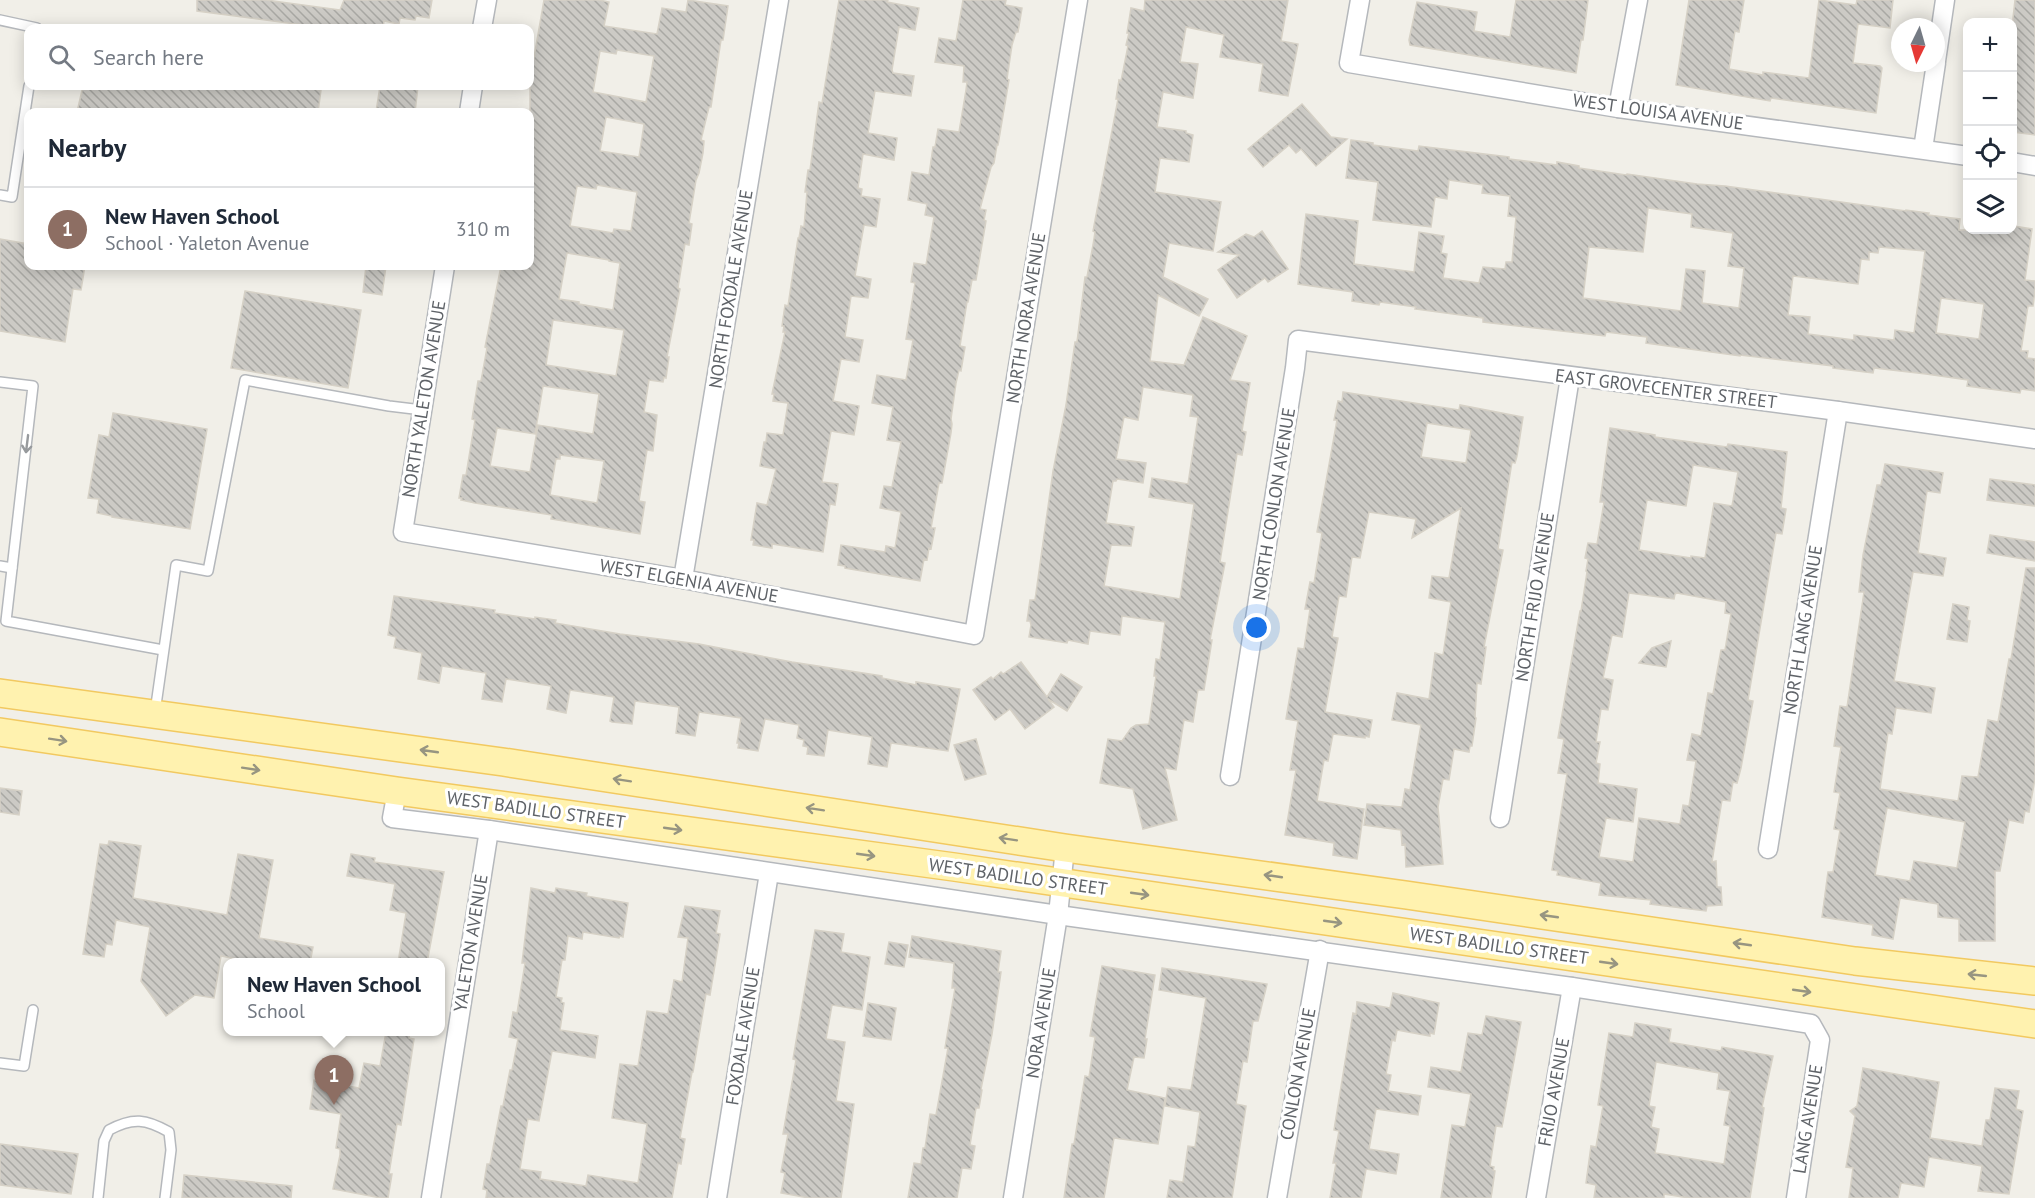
<!DOCTYPE html>
<html lang="en">
<head>
<meta charset="utf-8">
<style>
	body { margin:0; font-family:"PT Sans",sans-serif; background:#f6f6f7; color:#1f2937 }
	.controls { position:absolute; right:18px; top:18px; display:grid; overflow:hidden; border-radius:12px; box-shadow:0 3px 15px #0003 }
	.controls button { width:54px; height:54px; display:grid; place-items:center; padding:0; border:0; border-bottom:2px solid #e0e1e3; background:#fff; color:#1f2937; font:30px sans-serif }
	.compass { position:absolute; left:1891px; top:18px; width:54px; height:54px; border-radius:50%; background:#fff; box-shadow:0 3px 15px #0003; rotate:185deg }
	.you { position:absolute; left:1257px; top:628px; width:21px; height:21px; margin:-15px; border:4px solid #fff; border-radius:50%; background:#1a73e8; box-shadow:0 0 0 9px #1a73e833 }
	.badge { display:grid; place-items:center; width:39px; height:39px; border-radius:50%; background:#d93025; color:#fff; font-size:20px; font-weight:700 }
	.pin { position:absolute; translate:-50% -50px; filter:drop-shadow(0 2px 3px #0008) }
	.pin::after { content:''; position:absolute; top:32px; width:21px; height:18px; background:inherit; clip-path:polygon(0 0,100% 0,50% 100%) }
	.popup { position:absolute; left:223px; top:958px; width:222px; height:78px; box-sizing:border-box; display:grid; place-content:center; border-radius:12px; background:#fff; filter:drop-shadow(0 2px 4px #0005); font-size:20px; white-space:nowrap; color:#747a83 }
	.popup b { font-size:22px; color:#1f2937 }
	.popup::after { content:''; position:absolute; left:50%; top:100%; margin-left:-12px; border:12px solid transparent; border-top-color:#fff }
	.list { margin:0; padding:0; list-style:none }
	h2 { display:flex; justify-content:space-between; align-items:center; height:78px; margin:0; padding:0 24px; font-size:26px }
	h2 small { font-size:20px; font-weight:400; color:#747a83 }
	.list li { display:grid; grid-template-columns:39px 1fr auto; gap:18px; align-items:center; box-sizing:border-box; height:84px; padding:0 24px; border-top:2px solid #e0e1e3 }
	.list b { display:block; font-size:22px; white-space:nowrap }
	.list p { margin:0; font-size:20px; white-space:nowrap; color:#747a83 }
	.list em { font-size:20px; font-style:normal; color:#747a83 }
	.icon { flex:none; width:33px; height:33px; fill:none; stroke:currentColor; stroke-width:2; stroke-linecap:round; stroke-linejoin:round }
	.map { position:relative; flex:none; width:2035px; height:1198px; overflow:hidden }
	.search { position:absolute; background:#fff; box-shadow:0 3px 15px #0003; left:24px; top:24px; width:510px; height:66px; display:flex; align-items:center; gap:15px; box-sizing:border-box; padding:0 21px; border-radius:12px; color:#747a83; font-size:22px }
	.panel { position:absolute; background:#fff; box-shadow:0 3px 15px #0003; left:24px; top:108px; width:510px; height:162px; border-radius:12px }
	.map>svg:first-child { display:block }
</style>
</head>
<body>
<div class="map">
<svg width="2035" height="1198" viewBox="0 0 2035 1198">
	<defs>
		<pattern id="building-back-hatch" width="6" height="6" patternUnits="userSpaceOnUse" patternTransform="scale(1.5)"><rect width="6" height="6" fill="#cccac5"/><path d="M-1 5l2 2M0 0l6 6M5-1l2 2" fill="none" stroke="#a9a8a4"/></pattern>
	</defs>
	<rect width="100%" height="100%" fill="#f1efe8"/>
	<g fill="url(#building-back-hatch)" stroke="#d6d1c6" stroke-width="1.5" fill-rule="evenodd">
		<path d="M197 0H266L340 10 344 0H432L429 18 416 16 415 20 400 18 399 24 384 21 383 28H326L197 11Z"/>
		<path d="M544 0H599L609 2 604 26 657 34 662 8 686 12 688 0 728 6 723 40H721L711 107H709L701 140 704 141 703 153 699 173 696 180 689 223 692 224 689 245 685 244 678 288 680 289 667 357H669L666 378 664 377 663 382 649 380 644 412 657 415 653 451 647 450 639 501 645 502 640 534 551 519 552 515 475 503 461 500 462 498H459L463 475H466L475 420 472 419 478 381H481L487 348 485 347 501 266H530V80ZM617 50 654 56 646 102 593 92 600 51 616 54ZM606 117 644 124 639 157 600 151ZM597 185 637 192 631 231 614 229 613 233 570 226 577 186 596 189ZM567 253 609 260V261L620 263 613 310 579 304V302L559 299ZM553 320 624 330 616 376 546 365ZM543 386 599 394 593 434 538 425 530 472 490 466 497 428 535 434ZM560 455 604 461 597 503 550 495 556 459H560Z"/>
		<path d="M839 0H888L887 2 919 8 915 30 899 27 892 70 893 73 914 76 911 96 875 91 868 133 897 138 894 160 863 154 858 188 862 189 861 196 880 199 876 227 864 225 855 276 871 279 868 298 851 296 845 337 863 340 859 362 841 359 833 401 859 406 854 435 831 431 822 482 838 484 835 505 830 504 823 552 772 544V548L753 545 754 540H751L757 503 767 505 776 469 760 466 764 442H766L767 433 783 435 788 403 773 401 774 394H772L785 332H783L784 326H782L785 305 788 306 798 238H799L801 226 804 227 807 192H805L808 170H810L819 102 822 103Z"/>
		<path d="M963 0H1006L1005 5 1022 8 1018 32H1016L1012 45 1007 79 1009 80 998 145H997L994 163 991 167 980 209 986 210 984 220 986 221 976 280H972L968 302H967L960 346 965 347 961 371 959 370 956 383 951 419 952 424 951 433 942 483H939L931 528H935L931 549 929 548 927 560 924 559 920 581 845 568V566L838 565 841 545 885 552 886 546 895 548 901 512 880 508 884 486 892 487 901 442 887 440 893 407 872 403 877 375 906 380 913 340 906 339 915 283 911 282 914 263 926 265 934 217 925 215 927 204 908 200 912 172 929 175 933 147H935L938 129 959 132 966 90 967 82H963L964 66 935 62 939 38 956 41Z"/>
		<path d="M1145 0H1288L1281 41 1298 44 1288 96 1259 91 1263 64 1220 57 1224 35 1186 27 1180 62 1198 64 1193 98 1163 92 1157 127 1186 131V133L1193 135 1189 162 1160 158 1155 192 1221 202 1213 251 1169 243 1163 277 1208 299 1199 316 1158 295 1150 361 1184 365 1203 317 1247 336 1230 380 1250 383 1242 431 1246 432 1242 455 1237 454 1220 562 1225 563 1210 640H1212L1204 690H1198L1193 722 1184 720 1176 770 1165 768 1177 820 1143 829 1133 789 1100 783 1108 739 1122 741 1131 728 1136 725 1149 724 1156 676H1154L1156 659 1160 660 1165 622 1122 616 1120 635 1090 631 1088 644 1068 640 1067 643 1029 637 1031 625 1030 621H1027L1030 600H1035L1053 471 1066 405 1075 342H1077L1085 277H1087L1093 245 1095 232 1093 231 1118 99H1116L1119 80 1121 81 1128 46 1126 45 1129 33H1127L1131 8 1144 11ZM1143 387 1193 395 1190 416 1198 417 1188 484 1152 478 1149 497 1194 504 1180 599 1104 586 1111 545 1131 546 1134 527 1106 523 1113 481H1116L1117 479 1143 483 1146 463 1116 459 1124 417 1138 420Z"/>
		<path d="M1516 0H1588L1583 40H1581L1576 73 1410 45 1409 40 1417 2 1477 12 1474 31 1510 37Z"/>
		<path d="M1689 0H1744L1739 32 1735 31 1729 69 1763 75V72L1809 78 1819 0 1856 5 1857 0H1893L1890 28 1858 24 1853 63 1880 66 1882 68 1876 113 1771 98 1770 101 1676 85Z"/>
		<path d="M2015 0H2035V135L2013 132V18Z"/>
		<path d="M83 86H290L321 90 318 112H77Z"/>
		<path d="M380 86H418L415 112H376Z"/>
		<path d="M1302 104 1331 137 1347 139 1316 166 1301 149 1296 153 1289 145 1263 167 1248 149Z"/>
		<path d="M1351 140 1373 143V145L1418 151 1419 146 1509 157V159L1557 165V162L1579 166V168L1626 175 1627 174 1697 184 1725 186 1906 211V210L1929 213 1928 215 1960 219 1959 230H2013V226L2032 229 2025 280 2035 281V290L2033 306H2028L2021 351H2028L2027 358 2035 359V391L2021 389 2020 393 1967 386 1968 380 1926 374 1874 368 1873 373 1833 368V366L1740 355V356L1646 343 1647 337 1606 332 1605 336 1483 322V318L1415 309 1416 307 1380 302 1379 305 1352 301 1353 292 1298 284 1306 214 1358 221 1354 264 1414 272 1419 232 1444 236 1441 253 1447 254 1443 278 1479 283 1483 267 1505 269 1506 262H1512L1516 217 1508 216 1510 196 1482 193 1483 185 1449 180 1447 199 1435 197 1431 227 1373 220 1378 182 1346 178ZM1648 208 1692 214 1691 227 1733 233 1728 266 1744 268 1739 308 1702 303 1705 271 1686 269 1681 311 1583 298 1589 247 1643 252ZM1879 247 1925 251 1914 333 1895 330 1894 340 1854 335V340L1808 334 1810 317 1788 315 1793 276 1858 284 1861 259 1869 260V252L1878 253ZM1941 298 1984 304 1979 339 1936 333Z"/>
		<path d="M1262 231 1288 269 1268 282 1265 278 1237 298 1218 270 1239 255 1218 252 1246 234 1254 237Z"/>
		<path d="M0 239 28 244V266H85L81 290 73 289 65 342 0 331Z"/>
		<path d="M366 266H386L382 295 363 292Z"/>
		<path d="M245 291 361 310 348 388 231 368Z"/>
		<path d="M1343 392 1459 410 1460 405 1523 417 1517 456 1515 463 1512 462 1498 549 1503 550 1484 647H1486L1481 684 1477 683 1475 717 1476 718 1472 746H1470L1469 752 1454 749 1449 780 1443 779 1438 807 1443 864 1406 867 1405 844 1402 845 1401 830 1364 825 1367 804 1402 807 1405 789 1410 790 1421 725 1392 720 1397 693 1429 699 1435 653 1443 655 1451 602 1429 598 1432 576 1449 578 1461 508 1412 538 1416 519 1369 512 1360 558 1352 557 1346 597 1339 596 1332 637 1338 638 1325 712 1372 720 1369 737 1365 736V738L1333 734 1328 761 1324 760 1317 801 1364 809 1357 859 1333 855 1334 843 1285 835 1296 770H1290L1298 721 1286 719 1298 648 1304 649 1310 609H1305L1310 582 1314 583 1322 533 1317 532 1337 420H1334L1338 401 1342 402ZM1427 423 1471 430 1466 463 1421 457Z"/>
		<path d="M113 413 207 429 190 529 112 517V516L97 513 99 499 88 498 99 435 109 437Z"/>
		<path d="M1610 428 1655 435V437L1727 447 1728 444 1787 452 1781 508 1786 509 1782 534 1776 533 1748 700 1753 701 1741 768 1737 783 1733 782 1730 801 1722 800 1712 862 1716 861 1717 887H1721L1722 905 1707 906 1706 911 1650 904 1651 900 1599 895 1601 883 1557 875 1558 871 1552 870 1567 774 1558 773 1564 739 1558 738 1580 611H1581L1587 572 1586 571 1588 559 1585 558 1588 543 1597 544 1604 502H1600ZM1693 465 1738 472 1732 506 1714 503 1705 558 1691 556V558L1639 550 1647 500 1686 506ZM1629 593 1674 599 1675 594 1677 593 1726 602 1725 613 1731 614 1725 650H1721L1713 694 1708 693 1701 736 1692 734 1687 760 1696 761 1689 806 1683 805 1680 824 1639 818 1633 862 1599 857 1606 818 1633 822 1637 789 1598 783 1600 764 1596 763 1600 742H1596L1601 709 1608 710 1613 680 1603 678 1612 635 1622 637Z"/>
		<path d="M1885 464 1943 473 1940 493 1927 491 1918 553 1946 558 1943 576 1913 572 1894 681 1935 688 1931 713 1896 708 1892 734 1888 733 1880 789 1958 801 1962 776 1978 777 1988 720 1998 722 2009 659H2011L2026 568H2035V779L2029 812 2025 811 2023 823 2009 820 2000 871H1995V941H1959V919L1938 917V904L1900 898 1893 939 1872 935 1873 925 1822 917 1828 872H1833L1840 830 1834 829 1840 793 1834 792 1841 747 1834 746 1840 706 1847 707 1864 592H1859L1863 555 1877 485H1881ZM1887 808 1965 822 1957 868 1914 861 1910 881 1875 875Z"/>
		<path d="M1990 479 2035 485V506L1987 500Z"/>
		<path d="M1990 535 2035 542V561L1987 553Z"/>
		<path d="M394 596 495 610 494 613 535 619V617L556 620 555 623 620 634 699 644 792 662 882 676V678L916 685V682L960 689 948 751 891 743 887 767 868 764 872 737 828 730 824 756 807 754 808 747 803 746 804 740 797 738 799 725 765 719 758 751 738 748 739 743H737L741 718 699 712 695 736 676 733 679 707 635 701 632 724 612 722 610 721 614 697 570 690 566 713 547 709 551 686 506 679 502 702 482 699 486 673 442 666 439 683 418 679 422 653 394 648 396 637 388 635Z"/>
		<path d="M1953 604 1969 607 1967 620 1970 621 1967 642 1947 639Z"/>
		<path d="M1671 641 1666 667 1639 663 1652 648Z"/>
		<path d="M1021 662 1047 697 1061 674 1082 687 1067 711 1048 699 1054 707 1025 729 1010 709 995 720 973 690 991 677 993 679 1001 672 1003 674Z"/>
		<path d="M976 739 986 774 965 780 954 745Z"/>
		<path d="M0 788 22 791 19 815 0 812Z"/>
		<path d="M109 841 141 846 133 898 227 915 238 854 273 860 259 938 313 947 310 963H257L221 956 214 998 195 995 166 1016 141 981 150 927 116 920 112 945 106 944 104 957 83 954 100 844 108 845Z"/>
		<path d="M351 854 375 858 374 862 444 872 427 963H398L406 913 390 910 395 884 347 876Z"/>
		<path d="M531 888 555 893 556 888 587 893 586 896 628 903 623 937 620 936 619 938 583 932 582 939 568 936 565 960H562L556 997 562 998 561 1002 564 1003 560 1030 598 1036 595 1058 552 1051 539 1121 528 1119 520 1169 541 1172 540 1179 586 1186 588 1175 638 1183 647 1124 612 1118 620 1064 638 1066 647 1011 668 1014 674 980 682 982 688 938 678 937 685 906 720 911 716 933 720 934 716 959 710 995 706 994 693 1072H692L680 1138 685 1139 681 1164 678 1163 672 1198H486L487 1190 483 1189 487 1164H490L501 1106H503L510 1070H512L518 1039 509 1037 513 1012 517 1013 525 963H522Z"/>
		<path d="M815 930 844 934 841 952 870 957 862 1010 832 1005 826 1039 845 1042 836 1101 854 1104 841 1198H809L781 1193 785 1173 781 1172 788 1134H783L796 1060 793 1059Z"/>
		<path d="M912 936 1001 951 998 972H1001L992 1034 981 1089 982 1090 979 1108H976L970 1145 975 1146 971 1169 962 1168 957 1198H908L914 1163 921 1164 923 1148H925L930 1114 936 1115 948 1048H945L955 988H952L954 963 909 957Z"/>
		<path d="M889 942 908 945 904 967 885 964Z"/>
		<path d="M1102 966 1155 975 1145 1039H1147L1144 1058 1134 1057 1127 1090 1165 1098 1158 1144 1114 1138 1104 1198H1064L1072 1144H1074L1085 1076 1089 1077 1095 1037 1090 1036Z"/>
		<path d="M1162 968 1267 984 1258 1021H1253L1247 1062 1243 1061 1236 1104 1246 1106 1232 1198H1167L1170 1180 1183 1182 1188 1146 1195 1147 1200 1112 1165 1106 1168 1087 1191 1090 1206 998 1159 990Z"/>
		<path d="M1393 993 1439 1003 1434 1034 1430 1033V1036L1397 1030 1395 1041 1392 1040 1386 1074 1391 1075 1388 1091 1421 1096 1418 1115 1376 1109 1369 1149 1399 1154 1396 1174 1366 1169 1361 1198H1330L1336 1163H1333L1339 1131 1334 1130 1353 1013 1356 1014 1357 1002 1390 1008Z"/>
		<path d="M868 1003 896 1008 891 1040 863 1036Z"/>
		<path d="M1486 1016 1521 1022 1502 1127 1496 1126 1490 1166 1494 1167 1493 1170 1495 1171 1491 1198H1441L1452 1125 1465 1127 1471 1094 1428 1087 1431 1067 1461 1072 1468 1033 1482 1035Z"/>
		<path d="M1635 1023 1671 1029 1669 1042 1721 1051 1722 1047 1773 1056 1762 1107 1764 1108 1750 1198H1689L1664 1194V1198H1594L1596 1185 1586 1183 1591 1146 1596 1147 1603 1106 1598 1105 1609 1033 1633 1037ZM1656 1062 1719 1073 1717 1089 1730 1091 1724 1125 1730 1126 1724 1164 1655 1153 1659 1129 1651 1127 1655 1107 1649 1106Z"/>
		<path d="M386 1032H410L409 1038 414 1039 401 1125 397 1124 389 1174H392L388 1198H381L333 1189 340 1155V1149L336 1148 341 1114 310 1109 314 1080 359 1088 364 1063 380 1066Z"/>
		<path d="M1863 1068 1939 1082 1930 1138 1982 1146 1986 1120H1990L1995 1088 2019 1091 2016 1109 2023 1111 2009 1194 1978 1191 1982 1166 1929 1157 1924 1187 1901 1183 1898 1198H1849L1853 1168 1846 1167 1855 1116 1850 1111 1857 1106Z"/>
		<path d="M0 1144 78 1154 71 1194 0 1185Z"/>
		<path d="M184 1175 292 1186 291 1198H182Z"/>
	</g>
	<g fill="none" stroke-linecap="round" stroke-linejoin="round">
		<g stroke="#b5b8bc" stroke-width="12">
			<g id="lane">
				<path d="M0 20 37 28"/>
				<path d="M0 195 12 197 29 86"/>
				<path d="M0 382 33 386 6 621 163 650"/>
				<path d="M0 566 12 568"/>
				<path d="M155 712 176 565 208 571 245 380 389 406 422 410"/>
				<path d="M0 1063 24 1066 33 1010"/>
				<path d="M98 1198 104 1141 109 1130C133 1117 146 1119 169 1132L171 1150 165 1198"/>
			</g>
		</g>
		<g stroke="#b5b8bc" stroke-width="21">
			<g id="street">
				<path d="M1360 0 1349 63 1618 108 1968 156"/>
				<path d="M482 28 487 0"/>
				<path d="M1936 61 1945 0"/>
				<path d="M1618 108 1638 0"/>
				<path d="M469 112 473 86"/>
				<path d="M1923 149 1936 63"/>
				<path d="M2012 162 2035 166"/>
				<path d="M445 266 403 532 683 579 974 635 1078 0"/>
				<path d="M683 579 779 0"/>
				<path d="M1230 776 1295 368 1298 340 1838 411 2035 439"/>
				<path d="M397 791 392 818 489 830 1058 915 1572 987 1811 1024 1820 1040 1796 1198"/>
				<path d="M1500 818 1570 377"/>
				<path d="M1768 849 1838 411"/>
				<path d="M431 1198 489 830"/>
				<path d="M717 1198 769 873"/>
				<path d="M1013 1198 1058 915 1065 848"/>
				<path d="M1277 1198 1320 950"/>
				<path d="M1536 1198 1572 987"/>
			</g>
		</g>
		<g stroke="#f2c960" stroke-width="30">
			<g id="primary">
				<path d="M0 693 503 762 1065 848 1406 895 1855 961 2035 981"/>
				<path d="M0 732 397 791 954 867 2035 1024"/>
			</g>
		</g>
		<use href="#lane" stroke="#fff" stroke-width="9"/>
		<use href="#street" stroke="#fff" stroke-width="18"/>
		<use href="#primary" stroke="#fff2af" stroke-width="27"/>
	</g>
	<defs><path id="oneway-shaft" d="M-6 0H5M1.5-3L5.5 0L1.5 3" fill="none" stroke-width="1.6" stroke-linecap="round" stroke-linejoin="round" transform="scale(1.5)"/></defs>
	<use stroke="#979a9d" href="#oneway-shaft" transform="translate(27 444) rotate(97)"/>
	<g stroke="#979581">
		<use href="#oneway-shaft" transform="translate(58 740) rotate(9)"/>
		<use href="#oneway-shaft" transform="translate(429 751) rotate(-172)"/>
		<use href="#oneway-shaft" transform="translate(251 769) rotate(9)"/>
		<use href="#oneway-shaft" transform="translate(622 780) rotate(-171)"/>
		<use href="#oneway-shaft" transform="translate(815 809) rotate(-171)"/>
		<use href="#oneway-shaft" transform="translate(673 829) rotate(8)"/>
		<use href="#oneway-shaft" transform="translate(1008 839) rotate(-171)"/>
		<use href="#oneway-shaft" transform="translate(866 855) rotate(8)"/>
		<use href="#oneway-shaft" transform="translate(1273 876) rotate(-172)"/>
		<use href="#oneway-shaft" transform="translate(1140 894) rotate(8)"/>
		<use href="#oneway-shaft" transform="translate(1549 916) rotate(-172)"/>
		<use href="#oneway-shaft" transform="translate(1333 922) rotate(8)"/>
		<use href="#oneway-shaft" transform="translate(1742 944) rotate(-172)"/>
		<use href="#oneway-shaft" transform="translate(1609 963) rotate(8)"/>
		<use href="#oneway-shaft" transform="translate(1977 975) rotate(-174)"/>
		<use href="#oneway-shaft" transform="translate(1802 991) rotate(8)"/>
	</g>
	<g text-anchor="middle" stroke-width="6" stroke-linejoin="round" paint-order="stroke">
		<g font-size="18" fill="#5f6368" stroke="#fff">
			<text transform="translate(1658 112) rotate(8)" y="6">WEST LOUISA AVENUE</text>
			<text transform="translate(731 289) rotate(-81)" y="6">NORTH FOXDALE AVENUE</text>
			<text transform="translate(1026 318) rotate(-81)" y="6">NORTH NORA AVENUE</text>
			<text transform="translate(1666 389) rotate(7)" y="6">EAST GROVECENTER STREET</text>
			<text transform="translate(424 399) rotate(-81)" y="6">NORTH YALETON AVENUE</text>
			<text transform="translate(1274 504) rotate(-81)" y="6">NORTH CONLON AVENUE</text>
			<text transform="translate(689 581) rotate(10)" y="6">WEST ELGENIA AVENUE</text>
			<text transform="translate(1535 597) rotate(-81)" y="6">NORTH FRIJO AVENUE</text>
			<text transform="translate(1803 630) rotate(-81)" y="6">NORTH LANG AVENUE</text>
			<text transform="translate(536 810) rotate(8)" y="6">WEST BADILLO STREET</text>
			<text transform="translate(1018 877) rotate(8)" y="6">WEST BADILLO STREET</text>
			<text transform="translate(471 943) rotate(-81)" y="6">YALETON AVENUE</text>
			<text transform="translate(1499 946) rotate(8)" y="6">WEST BADILLO STREET</text>
			<text transform="translate(1041 1023) rotate(-81)" y="6">NORA AVENUE</text>
			<text transform="translate(743 1036) rotate(-81)" y="6">FOXDALE AVENUE</text>
			<text transform="translate(1298 1074) rotate(-80)" y="6">CONLON AVENUE</text>
			<text transform="translate(1554 1092) rotate(-80)" y="6">FRIJO AVENUE</text>
			<text transform="translate(1808 1119) rotate(-81)" y="6">LANG AVENUE</text>
		</g>
	</g>
</svg>
<div class="controls">
<button>+</button>
<button>−</button>
<button><svg class="icon" aria-label="locate" viewBox="0 0 24 24"><circle cx="12" cy="12" r="6"/><path d="M12 2v4M12 18v4M2 12h4M18 12h4"/></svg></button>
<button><svg class="icon" aria-label="layers" viewBox="0 0 24 24"><path d="M12 4l9 5-9 5-9-5zM3 14l9 5 9-5"/></svg></button>
</div>
<svg class="compass" viewBox="-18 -18 36 36"><path d="M0-13l5 13h-10z" fill="#e53935"/><path d="M0 13l5-13h-10z" fill="#747a83"/></svg>
<div class="you"></div>
<div class="pin badge" style="left:334px;top:1105px;background:#8d6e63">1</div>
<div class="popup"><b>New Haven School</b>School</div>
<div class="search"><svg class="icon" aria-label="search" viewBox="0 0 24 24"><circle cx="10" cy="10" r="6"/><path d="M15 15l6 6"/></svg>Search here</div>
<section class="panel">
<h2>Nearby<small></small></h2>
<ul class="list">
<li><span class="badge" style="background:#8d6e63">1</span><div><b>New Haven School</b><p>School · Yaleton Avenue</p></div><em>310 m</em></li>
</ul>
</section>
</div>
</body>
</html>
